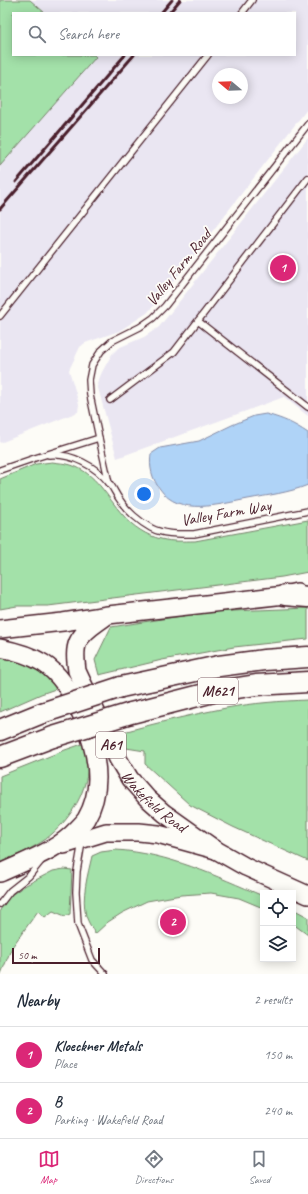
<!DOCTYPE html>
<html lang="en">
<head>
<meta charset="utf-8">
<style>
	body { margin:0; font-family:Caveat,sans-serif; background:#f6f6f7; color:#1f2937 }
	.controls { position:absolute; right:12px; bottom:12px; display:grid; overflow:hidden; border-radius:0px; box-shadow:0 2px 10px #0003 }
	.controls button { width:36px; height:36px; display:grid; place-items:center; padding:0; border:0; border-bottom:1px solid #e0e1e3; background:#fff; color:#1f2937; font:20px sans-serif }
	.compass { position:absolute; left:212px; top:68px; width:36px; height:36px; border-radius:50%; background:#fff; box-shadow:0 2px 10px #0003; rotate:289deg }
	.scale { position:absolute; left:12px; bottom:10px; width:88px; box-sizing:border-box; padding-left:4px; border:2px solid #4a1f2b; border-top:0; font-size:11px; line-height:14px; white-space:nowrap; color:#4a1f2b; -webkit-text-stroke:3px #fdfcf7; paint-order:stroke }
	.you { position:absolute; left:144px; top:494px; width:14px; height:14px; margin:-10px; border:3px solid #fff; border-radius:50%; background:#1a73e8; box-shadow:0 0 0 6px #1a73e833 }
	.badge { display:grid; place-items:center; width:26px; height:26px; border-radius:50%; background:#db2777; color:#fff; font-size:13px; font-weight:700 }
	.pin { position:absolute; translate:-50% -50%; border:2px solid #fff; box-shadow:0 1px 4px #0006 }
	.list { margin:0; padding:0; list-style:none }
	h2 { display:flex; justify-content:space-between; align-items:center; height:52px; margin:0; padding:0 16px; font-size:17px }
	h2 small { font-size:13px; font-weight:400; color:#747a83 }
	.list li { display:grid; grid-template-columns:26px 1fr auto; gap:12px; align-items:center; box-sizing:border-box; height:56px; padding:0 16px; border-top:1px solid #e0e1e3 }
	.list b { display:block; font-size:15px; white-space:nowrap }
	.list p { margin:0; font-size:13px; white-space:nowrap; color:#747a83 }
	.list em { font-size:13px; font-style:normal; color:#747a83 }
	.icon { flex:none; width:22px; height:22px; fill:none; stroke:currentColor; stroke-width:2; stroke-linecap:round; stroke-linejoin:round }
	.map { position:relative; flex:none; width:308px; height:974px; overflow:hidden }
	.search { position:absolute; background:#fff; box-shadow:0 2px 10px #0003; left:12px; right:12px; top:12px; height:44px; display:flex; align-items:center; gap:10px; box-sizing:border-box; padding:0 14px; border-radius:0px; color:#747a83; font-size:15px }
	.sheet { height:164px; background:#fff }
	nav { display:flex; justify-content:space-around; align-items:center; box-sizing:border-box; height:56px; border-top:1px solid #e0e1e3; background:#fff; font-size:11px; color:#747a83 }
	nav a { display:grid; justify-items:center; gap:2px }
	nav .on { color:#db2777 }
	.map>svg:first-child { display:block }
</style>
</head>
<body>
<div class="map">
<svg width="308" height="974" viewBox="0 0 308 974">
	<rect width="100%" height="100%" fill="#fdfcf7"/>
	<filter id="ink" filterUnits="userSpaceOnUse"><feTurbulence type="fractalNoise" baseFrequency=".025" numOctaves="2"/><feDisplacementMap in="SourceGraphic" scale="8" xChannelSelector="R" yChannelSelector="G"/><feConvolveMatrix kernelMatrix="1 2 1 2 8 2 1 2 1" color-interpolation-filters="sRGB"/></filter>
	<g filter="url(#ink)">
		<g fill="#eae6f2" fill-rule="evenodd">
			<path d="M30 0H308V108L159 300 147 313 119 331 85 343 80 347 69 370 79 404 78 412 0 443V166L96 57 94 55H295V13H45ZM218 74H242V98H218Z"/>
			<path d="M308 138V416L284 397 117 458 97 384 102 372 112 354 118 348 144 337 159 327 171 312Z"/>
		</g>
		<g fill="#a3e1a9" stroke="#76806a">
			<path d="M0 0H30L45 13H13V55H94L96 57 0 166Z"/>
			<path d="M52 462C58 463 65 463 71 465 96 473 106 496 123 515 132 526 147 536 161 539 172 542 184 541 195 541L308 520V572L282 577 48 606H17L0 609V479L36 464Z"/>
			<path d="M308 608V639L234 647 162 660 99 675 95 660 111 627 207 612Z"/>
			<path d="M0 649 8 650 64 686 41 694 0 712Z"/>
			<path d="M308 700V861L233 827 190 805 145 764V751L120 747 116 734C152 724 189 715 226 708 253 703 281 701 308 700Z"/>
			<path d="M88 742C88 750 89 758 88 766 86 795 69 821 46 839 32 849 15 856 0 863V776L65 750Z"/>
			<path d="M116 850C168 853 216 876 263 896V908L239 898 211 893 181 895 147 901 122 913 108 922 95 934C92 928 88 922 86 916 81 897 88 874 92 856L101 852Z"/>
			<path d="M64 869 72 870 70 914 65 916 53 911 45 917 38 911 12 947 1 974H0V910L11 895 26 885 53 871Z"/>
			<path d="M293 909 308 917V935L293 924Z"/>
		</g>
		<path fill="#afd3f7" stroke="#878ba5" d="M266 414C284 419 293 423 308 433V485C288 493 269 495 248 499 220 504 179 517 160 489 152 479 149 467 151 454L160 448 199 441 232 425 254 416Z"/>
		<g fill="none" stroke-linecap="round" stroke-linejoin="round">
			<g stroke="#4a1f2b" stroke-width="8">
				<g id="service">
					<path d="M242 13 252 0"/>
					<path d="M0 316 208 55"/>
					<path d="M198 321 308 407"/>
					<path d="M110 400 174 352 308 178"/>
					<path d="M99 438 109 483"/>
					<path d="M49 455C71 453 96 466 110 484 114 489 116 495 120 500 127 511 140 522 151 528 164 535 180 534 194 534L308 511"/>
					<path d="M0 470 35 458 99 438 90 395 89 380 92 365 101 351 112 341 140 327 153 318 165 306 308 124"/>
					<path d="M82 842 77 871 76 892 78 924 92 960 105 974"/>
					<path d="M0 904 10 891 29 876 42 860"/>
				</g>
			</g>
			<g stroke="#4a1f2b" stroke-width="20">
				<g id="primary">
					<path id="s1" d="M105 617C96 624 83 631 78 642 74 651 76 662 77 671L118 759 130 779 147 798 164 813 216 850"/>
					<path d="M0 629 63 622 108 615 285 595 297 592"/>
					<path d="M0 648C15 651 30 655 43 663 73 682 97 743 97 778 97 792 93 807 86 819 84 822 81 825 78 828 57 851 28 860 0 873"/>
					<path d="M64 845 106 832H139L158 834 216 850 246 867 308 895"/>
				</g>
			</g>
			<g stroke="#4a1f2b" stroke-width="23">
				<g id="motorway">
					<path d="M285 595 308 597"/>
					<path d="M121 687 219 666 264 660 308 657"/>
					<path d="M131 713 213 692 256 685 308 682"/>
					<path d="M0 730 42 713"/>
					<path d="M0 757 53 737"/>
				</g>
			</g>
			<use href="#service" stroke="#fdfcf7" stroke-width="5.5"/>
			<use href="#primary" stroke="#fdfcf7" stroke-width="17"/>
			<use href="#motorway" stroke="#fdfcf7" stroke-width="20"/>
			<g stroke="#4a1f2b" stroke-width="3">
				<path d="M161 13 172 0"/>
				<path d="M169 13 180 0"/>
				<path d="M16 182 125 55"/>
				<path d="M0 209 134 55"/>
			</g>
			<g stroke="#4a1f2b" stroke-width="23" stroke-linecap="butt">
				<g id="motorway-bridge">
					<path d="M42 713 121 687"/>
					<path d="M53 737 131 713"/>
				</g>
			</g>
			<use href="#motorway-bridge" stroke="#fdfcf7" stroke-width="20"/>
		</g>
	</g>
	<g text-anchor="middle" stroke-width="3.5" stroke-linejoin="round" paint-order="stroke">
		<g fill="#fdfcf7" stroke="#806168" stroke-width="1">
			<rect x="198" y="678" width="40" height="26" rx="3"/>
			<rect x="96" y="732" width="30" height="26" rx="3"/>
		</g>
		<g font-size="15" font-weight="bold" fill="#4a1f2b">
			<text x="218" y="696">M621</text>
			<text x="111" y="750">A61</text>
		</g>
		<g font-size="16" fill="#4a1f2b" stroke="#fdfcf7">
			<text transform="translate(178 267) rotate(-51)" y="6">Valley Farm Road</text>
			<text transform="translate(226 512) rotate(-10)" y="6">Valley Farm Way</text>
			<text dy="6" stroke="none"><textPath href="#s1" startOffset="220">Wakefield Road</textPath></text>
		</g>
	</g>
</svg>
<div class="controls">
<button><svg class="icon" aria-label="locate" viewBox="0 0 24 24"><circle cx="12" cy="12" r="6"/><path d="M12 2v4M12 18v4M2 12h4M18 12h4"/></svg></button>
<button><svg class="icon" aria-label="layers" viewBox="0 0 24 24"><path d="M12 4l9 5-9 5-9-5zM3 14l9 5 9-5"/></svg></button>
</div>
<svg class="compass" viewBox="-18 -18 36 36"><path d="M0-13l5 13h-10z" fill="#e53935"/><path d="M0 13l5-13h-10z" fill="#747a83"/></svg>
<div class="scale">50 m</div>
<div class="you"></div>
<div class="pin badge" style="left:283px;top:268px">1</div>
<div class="pin badge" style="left:173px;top:922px">2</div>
<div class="search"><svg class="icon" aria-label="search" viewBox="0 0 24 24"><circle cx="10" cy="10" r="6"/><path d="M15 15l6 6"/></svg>Search here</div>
</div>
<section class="sheet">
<h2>Nearby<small>2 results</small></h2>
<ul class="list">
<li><span class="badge">1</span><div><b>Kloeckner Metals</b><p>Place</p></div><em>150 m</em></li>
<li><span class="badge">2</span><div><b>B</b><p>Parking · Wakefield Road</p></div><em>240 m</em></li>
</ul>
</section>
<nav>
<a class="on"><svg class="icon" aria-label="map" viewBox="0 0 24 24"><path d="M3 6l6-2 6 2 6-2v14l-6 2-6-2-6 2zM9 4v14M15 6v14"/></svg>Map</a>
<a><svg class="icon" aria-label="directions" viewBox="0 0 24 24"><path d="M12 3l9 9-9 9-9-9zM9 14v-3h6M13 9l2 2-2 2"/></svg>Directions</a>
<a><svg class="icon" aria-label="saved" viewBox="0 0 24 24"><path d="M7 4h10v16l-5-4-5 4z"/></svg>Saved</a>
</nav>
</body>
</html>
